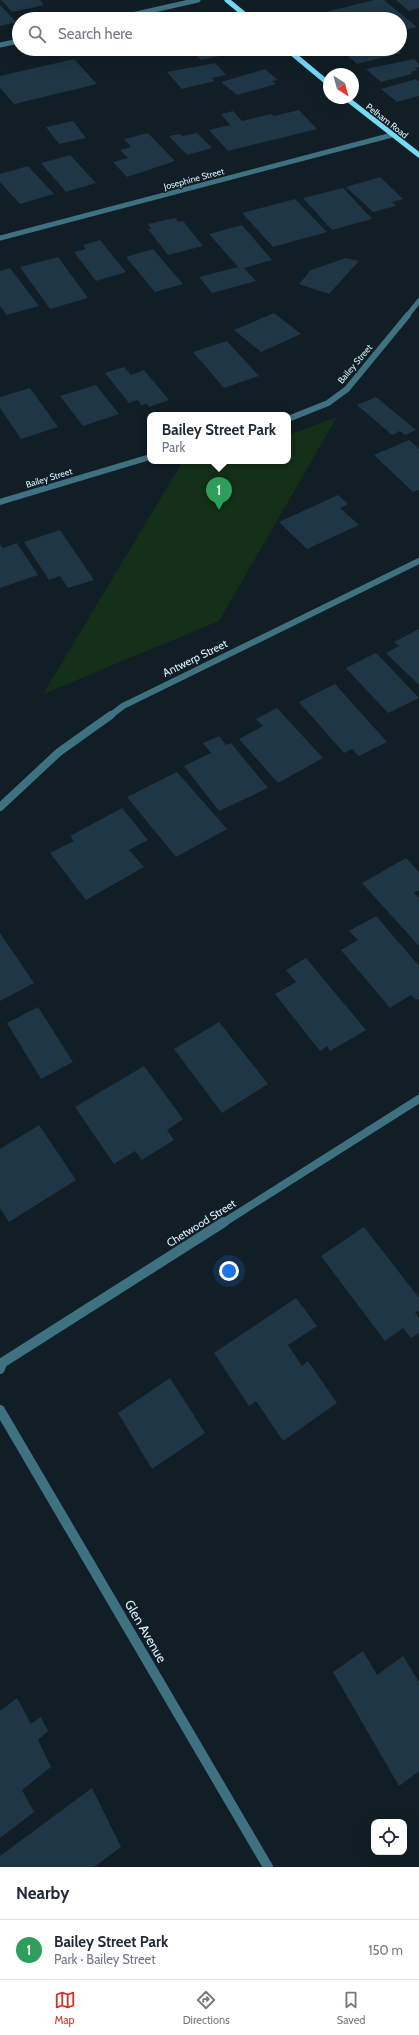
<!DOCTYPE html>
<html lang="en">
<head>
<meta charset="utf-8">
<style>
	body { margin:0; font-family:Cabin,sans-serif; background:#f6f6f7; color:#1f2937 }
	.controls { position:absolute; right:12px; bottom:12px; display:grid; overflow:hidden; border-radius:8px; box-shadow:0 4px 16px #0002 }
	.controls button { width:36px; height:36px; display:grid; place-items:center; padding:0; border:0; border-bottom:1px solid #e0e1e3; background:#fff; color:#1f2937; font:20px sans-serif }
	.compass { position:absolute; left:323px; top:68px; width:36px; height:36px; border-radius:50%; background:#fff; box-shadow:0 4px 16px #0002; rotate:144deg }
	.you { position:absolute; left:229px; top:1271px; width:14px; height:14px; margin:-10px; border:3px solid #fff; border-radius:50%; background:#1a73e8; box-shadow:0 0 0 6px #1a73e833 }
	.badge { display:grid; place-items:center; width:26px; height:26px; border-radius:50%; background:#d93025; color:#fff; font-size:13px; font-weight:700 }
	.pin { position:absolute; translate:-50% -33px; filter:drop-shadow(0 1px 2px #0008) }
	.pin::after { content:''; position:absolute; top:21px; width:14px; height:12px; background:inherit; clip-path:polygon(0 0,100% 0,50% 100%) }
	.popup { position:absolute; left:147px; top:412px; width:144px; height:52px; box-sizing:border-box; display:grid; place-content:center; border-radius:8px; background:#fff; filter:drop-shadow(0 1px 3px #0005); font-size:13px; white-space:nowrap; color:#747a83 }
	.popup b { font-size:15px; color:#1f2937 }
	.popup::after { content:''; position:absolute; left:50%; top:100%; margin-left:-8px; border:8px solid transparent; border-top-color:#fff }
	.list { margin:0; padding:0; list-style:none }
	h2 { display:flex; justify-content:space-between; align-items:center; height:52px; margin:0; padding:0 16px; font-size:17px }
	h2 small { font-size:13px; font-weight:400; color:#747a83 }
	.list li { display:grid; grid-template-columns:26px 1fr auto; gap:12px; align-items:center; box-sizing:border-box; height:60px; padding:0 16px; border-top:1px solid #e0e1e3 }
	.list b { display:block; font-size:15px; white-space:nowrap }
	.list p { margin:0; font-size:13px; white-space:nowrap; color:#747a83 }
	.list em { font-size:13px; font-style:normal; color:#747a83 }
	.icon { flex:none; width:22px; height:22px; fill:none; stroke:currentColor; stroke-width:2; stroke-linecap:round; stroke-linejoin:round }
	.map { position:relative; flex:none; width:419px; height:1867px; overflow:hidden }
	.search { position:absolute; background:#fff; box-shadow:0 4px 16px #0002; left:12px; right:12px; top:12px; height:44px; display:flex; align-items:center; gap:10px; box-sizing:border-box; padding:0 14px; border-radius:22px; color:#747a83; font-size:15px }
	.sheet { height:112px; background:#fff }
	nav { display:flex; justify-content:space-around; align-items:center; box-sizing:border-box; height:56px; border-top:1px solid #e0e1e3; background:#fff; font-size:11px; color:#747a83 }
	nav a { display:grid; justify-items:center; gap:2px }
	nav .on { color:#d93025 }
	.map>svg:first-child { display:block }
</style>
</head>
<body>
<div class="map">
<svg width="419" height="1867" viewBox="0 0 419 1867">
	<rect width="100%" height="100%" fill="#111e25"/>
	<path fill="#142f18" d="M337 417 219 621 43 694 183 461H288V435Z"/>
	<g fill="#1e3645">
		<path d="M1 0H40L44 5 12 12Z"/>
		<path d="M374 0H384L417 27 400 31V19H317L313 15Z"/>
		<path d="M396 0H419V8L409 11Z"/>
		<path d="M0 5 16 22 0 26Z"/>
		<path d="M191 49H235L238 52 201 60Z"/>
		<path d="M350 49H396L401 53 357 64 342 51Z"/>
		<path d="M74 59 97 84 14 104 0 88V76Z"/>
		<path d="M414 59 419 64V67L415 68 418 70 411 72 412 74 381 82 366 69Z"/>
		<path d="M215 63 226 75 212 78 215 81 182 89 167 72Z"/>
		<path d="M265 69 278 80 272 81 276 84 237 95 221 82Z"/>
		<path d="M416 79 419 82V96L397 102 381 89Z"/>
		<path d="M299 110 317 129 228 151 209 130 230 125 221 114 233 111 242 121 271 114 274 116Z"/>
		<path d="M73 121 86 138 59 144 46 127Z"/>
		<path d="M148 133 175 161 127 177 113 162 128 158 120 150 131 147 124 139Z"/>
		<path d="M197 133 212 148 187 155 169 136 180 134 182 136Z"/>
		<path d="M70 155 96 183 66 192 41 163Z"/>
		<path d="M28 166 54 194 20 204 0 182V174Z"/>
		<path d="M380 177 403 199 392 202 396 206 373 212 346 187Z"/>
		<path d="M343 188 372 219 332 230 303 198Z"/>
		<path d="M295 199 327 232 273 247 242 213Z"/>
		<path d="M175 218 178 222 183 221 203 246 168 255 148 229H151L148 224Z"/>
		<path d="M242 225 272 260 244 268 256 281 212 293 199 277 238 267 209 234Z"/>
		<path d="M100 240 126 272 96 281 74 252 86 249 83 245Z"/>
		<path d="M153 249 183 284 155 292 126 257Z"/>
		<path d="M58 257 88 298 50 309 20 267Z"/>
		<path d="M346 258 359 261 329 294 299 284 311 270Z"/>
		<path d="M10 268 39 306 7 315 0 306V271Z"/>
		<path d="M274 313 301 334 261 352 234 330Z"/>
		<path d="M227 341 259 376 224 388 193 352Z"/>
		<path d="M124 367 131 375 144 370 169 400 149 407 147 404 141 405 138 400 129 403 105 373Z"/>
		<path d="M96 385 119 414 83 426 60 396Z"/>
		<path d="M30 388 58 427 21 439 0 408V397Z"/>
		<path d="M376 397 416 430 405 435 400 431 392 435 357 405Z"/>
		<path d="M409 440 419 449V490L413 492 374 455Z"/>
		<path d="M338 495 348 504 340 508 359 525 307 549 279 522Z"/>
		<path d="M60 530 94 580 68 588 60 576 49 580 24 542Z"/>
		<path d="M17 543 38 575 0 588V544L3 548Z"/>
		<path d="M419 629V685L386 653 399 646 394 642Z"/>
		<path d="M376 653 419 698 388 713 346 668Z"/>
		<path d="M335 684 387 742 359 756 352 749 344 753 299 702Z"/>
		<path d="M277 708 323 758 278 783 239 739 263 726 256 719Z"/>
		<path d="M219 736 226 745 231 743 268 788 219 811 184 766 211 753 203 743Z"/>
		<path d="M177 772 227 829 176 857 127 797Z"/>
		<path d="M122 808 148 840 129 850 144 867 86 900 50 853 74 841 70 836Z"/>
		<path d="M406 858 419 872V890L414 893 419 898V946L362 883Z"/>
		<path d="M376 916 419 966V999L416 1000 411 995 390 1008 341 950 358 940 349 931Z"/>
		<path d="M0 933 34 983 0 1001Z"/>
		<path d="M306 958 366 1030 330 1051 327 1046 320 1051 275 994 296 982 286 970Z"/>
		<path d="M38 1007 73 1062 41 1079 7 1023Z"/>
		<path d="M219 1022 268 1084 222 1113 174 1049Z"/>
		<path d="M144 1066 183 1119 167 1130 174 1140 142 1160 135 1151 114 1164 75 1107Z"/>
		<path d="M39 1125 76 1180 9 1222 0 1208V1149Z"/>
		<path d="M364 1227 419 1298V1310L415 1313 419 1318V1333L411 1338 403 1328 385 1341 321 1256Z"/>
		<path d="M296 1298 317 1326 288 1345 302 1366 308 1361 337 1403 283 1441 256 1401 249 1406 214 1353Z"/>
		<path d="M170 1378 205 1433 152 1469 118 1413Z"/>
		<path d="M363 1651 377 1675 403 1656 419 1682V1771L399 1786 333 1672Z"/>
		<path d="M17 1698 31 1724 41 1717 48 1731 38 1740 51 1767 22 1790 34 1812 0 1838V1711Z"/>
		<path d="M92 1788 121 1847 94 1867H0V1856Z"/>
	</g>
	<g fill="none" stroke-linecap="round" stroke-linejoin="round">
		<g stroke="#3f7281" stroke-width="5">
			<path d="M114 19 198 0"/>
			<path d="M0 45 19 41"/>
			<path d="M0 238 392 135"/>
			<path d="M407 316 419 301"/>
		</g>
		<g stroke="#3f7281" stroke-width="6">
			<path d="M288 419 328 403 347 389 408 315"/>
			<path d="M0 502 150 457"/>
			<path d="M110 716 123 706 419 561"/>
		</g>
		<g stroke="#3f7281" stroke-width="8">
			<path d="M0 807 59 752 111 715"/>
			<path d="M223 1223 419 1099"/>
		</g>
		<g stroke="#3f7281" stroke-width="10">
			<path d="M0 1369 2 1363 224 1222"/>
			<path d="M0 1410 268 1867"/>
		</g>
		<g stroke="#75daf6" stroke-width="5">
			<path d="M227 0 250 19"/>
			<path d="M287 49 329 84"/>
			<path d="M346 98 419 155"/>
		</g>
	</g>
	<g text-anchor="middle" stroke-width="3" stroke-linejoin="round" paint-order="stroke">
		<g font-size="9" fill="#d8f1fc" stroke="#111e25">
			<text transform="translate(387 121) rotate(38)" y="3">Pelham Road</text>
			<text transform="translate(194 179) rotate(-15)" y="3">Josephine Street</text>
			<text transform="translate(355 364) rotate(-50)" y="3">Bailey Street</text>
			<text transform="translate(49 478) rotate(-17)" y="3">Bailey Street</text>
		</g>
		<g font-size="11" fill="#d8f1fc" stroke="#111e25">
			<text transform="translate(195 658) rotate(-26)" y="4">Antwerp Street</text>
			<text transform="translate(201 1223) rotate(-32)" y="4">Chetwood Street</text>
		</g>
		<g font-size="13" fill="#d8f1fc" stroke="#111e25">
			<text transform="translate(146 1631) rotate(60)" y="5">Glen Avenue</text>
		</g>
	</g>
</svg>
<div class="controls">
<button><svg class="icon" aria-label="locate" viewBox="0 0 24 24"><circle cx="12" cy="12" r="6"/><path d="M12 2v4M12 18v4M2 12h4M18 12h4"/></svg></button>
</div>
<svg class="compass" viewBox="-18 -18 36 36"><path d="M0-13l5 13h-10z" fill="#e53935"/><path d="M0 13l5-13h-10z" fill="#747a83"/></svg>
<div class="you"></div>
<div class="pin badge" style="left:219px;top:510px;background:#2e9e5b">1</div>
<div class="popup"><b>Bailey Street Park</b>Park</div>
<div class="search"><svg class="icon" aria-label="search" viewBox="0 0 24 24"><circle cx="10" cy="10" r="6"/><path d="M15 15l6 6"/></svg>Search here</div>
</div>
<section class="sheet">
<h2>Nearby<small></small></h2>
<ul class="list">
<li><span class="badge" style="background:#2e9e5b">1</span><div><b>Bailey Street Park</b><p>Park · Bailey Street</p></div><em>150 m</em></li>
</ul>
</section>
<nav>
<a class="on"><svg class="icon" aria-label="map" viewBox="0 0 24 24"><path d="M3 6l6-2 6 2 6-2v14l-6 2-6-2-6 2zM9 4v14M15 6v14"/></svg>Map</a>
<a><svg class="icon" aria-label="directions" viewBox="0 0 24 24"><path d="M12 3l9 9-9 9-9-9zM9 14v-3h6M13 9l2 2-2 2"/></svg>Directions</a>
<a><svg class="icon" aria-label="saved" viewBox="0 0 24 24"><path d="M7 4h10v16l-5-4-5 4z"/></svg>Saved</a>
</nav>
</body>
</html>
